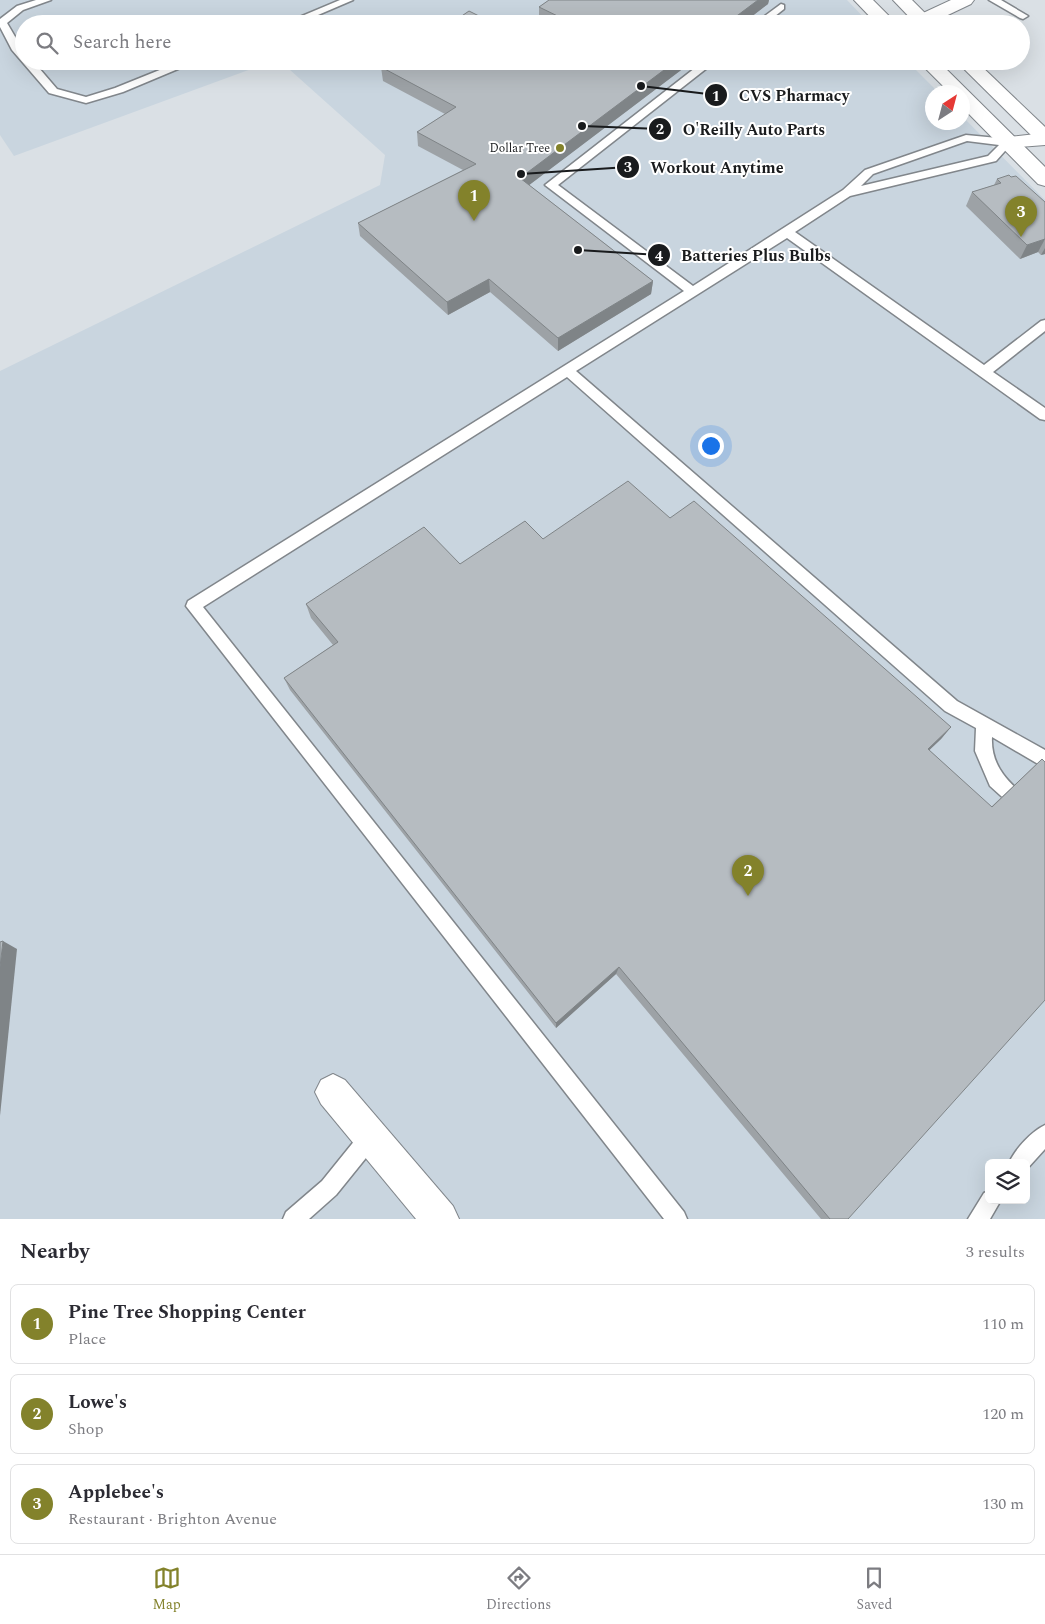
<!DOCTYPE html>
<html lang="en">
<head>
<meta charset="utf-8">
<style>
	body { margin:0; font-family:Spectral,serif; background:#f2f2f3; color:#2b2b33 }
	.controls { position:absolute; right:15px; bottom:15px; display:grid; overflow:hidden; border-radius:8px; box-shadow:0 5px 20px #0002 }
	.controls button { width:45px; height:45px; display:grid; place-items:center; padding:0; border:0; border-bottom:1px solid #e1e1e2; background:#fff; color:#2b2b33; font:25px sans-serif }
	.compass { position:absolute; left:925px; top:85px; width:45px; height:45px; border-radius:50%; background:#fff; box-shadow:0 5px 20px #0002; rotate:36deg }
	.you { position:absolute; left:710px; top:445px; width:18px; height:18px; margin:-12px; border:4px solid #fff; border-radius:50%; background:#1a73e8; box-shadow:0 0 0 8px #1a73e833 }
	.badge { display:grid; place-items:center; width:32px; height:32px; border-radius:50%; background:#83822b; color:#fff; font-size:16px; font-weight:700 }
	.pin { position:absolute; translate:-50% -41px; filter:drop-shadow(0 1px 2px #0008) }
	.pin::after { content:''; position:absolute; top:26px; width:18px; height:15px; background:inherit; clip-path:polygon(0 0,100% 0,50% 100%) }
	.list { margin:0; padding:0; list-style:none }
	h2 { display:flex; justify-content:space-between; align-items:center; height:65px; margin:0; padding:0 20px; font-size:21px }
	h2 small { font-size:16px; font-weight:400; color:#7c7c81 }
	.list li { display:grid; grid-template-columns:32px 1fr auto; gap:15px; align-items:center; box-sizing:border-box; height:80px; margin:0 10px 10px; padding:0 10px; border:1px solid #e1e1e2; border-radius:8px }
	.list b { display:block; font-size:19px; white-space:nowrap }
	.list p { margin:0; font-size:16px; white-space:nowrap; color:#7c7c81 }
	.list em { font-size:16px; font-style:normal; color:#7c7c81 }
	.icon { flex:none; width:28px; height:28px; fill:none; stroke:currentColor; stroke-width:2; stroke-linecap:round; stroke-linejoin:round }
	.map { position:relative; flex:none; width:1045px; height:1219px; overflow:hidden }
	.search { position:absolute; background:#fff; box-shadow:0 5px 20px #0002; left:15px; right:15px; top:15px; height:55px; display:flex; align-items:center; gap:12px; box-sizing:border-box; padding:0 18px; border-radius:28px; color:#7c7c81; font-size:19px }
	.sheet { height:335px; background:#fff }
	nav { display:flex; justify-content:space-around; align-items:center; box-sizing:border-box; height:70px; border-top:1px solid #e1e1e2; background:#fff; font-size:14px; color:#7c7c81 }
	nav a { display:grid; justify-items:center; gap:2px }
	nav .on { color:#83822b }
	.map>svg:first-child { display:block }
</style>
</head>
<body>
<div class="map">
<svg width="1045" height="1219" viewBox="0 0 1045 1219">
	<rect width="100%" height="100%" fill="#dae0e5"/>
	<g fill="#c9d5df" fill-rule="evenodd">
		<path d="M0 0H847L870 24H24V61H273L14 156 0 135Z"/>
		<path d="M280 61H907L938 92H932V122H962L963 117 1045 200V1219H0V371L380 185 385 155ZM989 1163H1026V1200H989Z"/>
	</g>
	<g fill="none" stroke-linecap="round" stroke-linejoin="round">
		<g stroke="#81868b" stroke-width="3">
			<g id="service">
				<path d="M36 0H51L23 10 7 23 24 52V61H33L57 89 86 97 115 88 182 61H197L123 92 86 103 49 93 12 50 0 27V19L17 6Z"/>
				<path d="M340 0H353L297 24H283Z"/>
				<path d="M989 0H1001L1028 16 1023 19 1020 18Z"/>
				<path d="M781 4 784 5V9L765 24H754Z"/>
				<path d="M704 61H716L558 185 693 286 843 190 865 170 966 135 1008 139 1013 142 996 161 850 196 795 232 984 365 1041 321 1045 320V331L993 372 1045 408V420L1040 419 787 238 576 371 957 701 1045 750V768L992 737C990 774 1020 791 1045 813V832L1039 830 990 786 975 751 976 728 945 711 567 377 203 607 684 1212 687 1219H664L186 606 188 601 684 291 545 185ZM967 141 999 145 988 156 861 186 873 174Z"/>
				<path d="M1045 1125V1149L1026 1170V1163H1009C1015 1149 1032 1131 1045 1125Z"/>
				<path d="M371 1126 378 1129 381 1136 378 1143 336 1195 309 1219H283L286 1212 322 1181 364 1129Z"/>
				<path d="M989 1191V1200H1001L990 1219H968L984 1193Z"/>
			</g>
		</g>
		<g stroke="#81868b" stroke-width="2">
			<g id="minor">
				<path d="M951 0H974L971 4 929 24H905L908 20Z"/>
				<path d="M1045 133V145L1008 148 1001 146 998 142 1001 138Z"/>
				<path d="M333 1074 345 1080 453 1206 459 1219H416L321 1104 315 1092 321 1080Z"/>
			</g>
		</g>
		<g stroke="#81868b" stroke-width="2">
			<g id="secondary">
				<path d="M854 0H873L897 24H877Z"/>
				<path d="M893 0H912L936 24H916Z"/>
				<path d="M918 61H938L1045 167V186L1038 184 962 107V92H949Z"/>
				<path d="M956 61H976L1045 127V144L1038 142Z"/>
			</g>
		</g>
		<use href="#service" fill="#fff" fill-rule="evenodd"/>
		<use href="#minor" fill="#fff" fill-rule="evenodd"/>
		<use href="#secondary" fill="#fff" fill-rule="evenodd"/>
	</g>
	<g fill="#9da2a6">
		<path d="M549 0H769L768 4 742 24H545L539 21V7Z"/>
		<path d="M693 61 529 185 653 281 651 294 558 351 490 292 448 315 360 236 358 223 463 170 418 146 417 132 445 114 383 81 381 67Z"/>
		<path d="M1011 177 1045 202V254L1041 255 1038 252 1020 259 966 206 972 192 994 185 997 179Z"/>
		<path d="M670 518 951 727 941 739 929 750 991 807 1042 759 848 1219H821L616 974 556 1028 290 690 284 678 333 645 311 618 306 604 460 564 543 539Z"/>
	</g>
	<g fill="#7f8487">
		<path d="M758 0H769L768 4 742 24H726Z"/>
		<path d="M676 61H693L520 192V178Z"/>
		<path d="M1045 239 1038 252 1020 259 1027 245Z"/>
		<path d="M1045 248V254L1041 255Z"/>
		<path d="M489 279 490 292 448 315 447 302Z"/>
		<path d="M653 281 651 294 558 351V338Z"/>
		<path d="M951 727 941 739 918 761 928 749Z"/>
		<path d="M3 941 17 949 0 1116V967Z"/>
		<path d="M619 967 616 974 556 1028V1023Z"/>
	</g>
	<g fill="#b6bcc1" stroke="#7f8487">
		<path d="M549 0H758L726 24H574L539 7Z"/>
		<path d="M469 11 495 24H450Z"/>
		<path d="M391 61H676L520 178 653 281 558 338 489 279 447 302 358 223 476 164 417 132 456 107 381 67Z"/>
		<path d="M1009 175 1011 177 1016 176 1045 202V239L1027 245 972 192 1001 183 997 179Z"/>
		<path d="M628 481 670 518 694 501 951 727 928 749 992 807 1042 759 1045 762V1000L848 1219H830L619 967 556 1023 284 678 338 642 306 604 424 527 460 564 525 521 543 539Z"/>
		<path d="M3 941 0 967V942Z"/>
	</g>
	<circle fill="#83822b" stroke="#fff" stroke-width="2" cx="560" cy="148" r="5"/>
	<g text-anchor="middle" stroke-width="4" stroke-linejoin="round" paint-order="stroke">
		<g font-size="12" fill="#191b1d" stroke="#fff" text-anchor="end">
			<text x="550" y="152">Dollar Tree</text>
		</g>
	</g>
	<path fill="none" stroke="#191b1d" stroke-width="2" d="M641 86L716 95M582 126L660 129M521 174L628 167M578 250L659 255"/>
	<g fill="#191b1d" stroke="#fff" stroke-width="2">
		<circle cx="641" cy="86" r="5"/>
		<circle cx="582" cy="126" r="5"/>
		<circle cx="521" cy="174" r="5"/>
		<circle cx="578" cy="250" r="5"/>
		<circle cx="716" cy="95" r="12"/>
		<circle cx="660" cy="129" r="12"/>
		<circle cx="628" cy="167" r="12"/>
		<circle cx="659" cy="255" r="12"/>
	</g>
	<g font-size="15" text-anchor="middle" font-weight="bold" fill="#fff">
		<text x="716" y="101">1</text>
		<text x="660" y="134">2</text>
		<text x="628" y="172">3</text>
		<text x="659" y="261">4</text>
	</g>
	<g font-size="16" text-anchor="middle" font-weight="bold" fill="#191b1d" stroke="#fff" stroke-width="4" stroke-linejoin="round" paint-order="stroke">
		<text x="794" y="101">CVS Pharmacy</text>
		<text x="754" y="135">O'Reilly Auto Parts</text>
		<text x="717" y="173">Workout Anytime</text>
		<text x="756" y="261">Batteries Plus Bulbs</text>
	</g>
</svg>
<div class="controls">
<button><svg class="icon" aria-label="layers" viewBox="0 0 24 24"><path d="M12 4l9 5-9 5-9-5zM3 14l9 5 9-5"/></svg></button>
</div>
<svg class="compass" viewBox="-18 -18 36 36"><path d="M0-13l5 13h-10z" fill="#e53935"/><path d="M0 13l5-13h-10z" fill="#7c7c81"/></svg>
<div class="you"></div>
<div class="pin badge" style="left:474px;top:221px">1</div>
<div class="pin badge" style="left:748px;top:896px">2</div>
<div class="pin badge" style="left:1021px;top:237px">3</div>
<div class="search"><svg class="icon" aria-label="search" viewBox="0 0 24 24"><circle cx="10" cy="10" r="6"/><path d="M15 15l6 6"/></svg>Search here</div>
</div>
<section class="sheet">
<h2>Nearby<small>3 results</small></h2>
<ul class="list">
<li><span class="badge">1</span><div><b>Pine Tree Shopping Center</b><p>Place</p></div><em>110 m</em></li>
<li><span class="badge">2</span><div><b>Lowe's</b><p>Shop</p></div><em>120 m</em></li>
<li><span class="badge">3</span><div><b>Applebee's</b><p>Restaurant · Brighton Avenue</p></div><em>130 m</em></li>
</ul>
</section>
<nav>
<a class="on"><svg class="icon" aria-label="map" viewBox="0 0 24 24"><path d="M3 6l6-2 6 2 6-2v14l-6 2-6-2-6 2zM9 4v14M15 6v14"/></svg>Map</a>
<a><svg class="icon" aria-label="directions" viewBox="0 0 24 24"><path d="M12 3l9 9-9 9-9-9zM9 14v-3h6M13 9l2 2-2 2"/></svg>Directions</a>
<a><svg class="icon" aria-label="saved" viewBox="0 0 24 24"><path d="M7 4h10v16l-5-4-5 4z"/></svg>Saved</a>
</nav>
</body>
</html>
